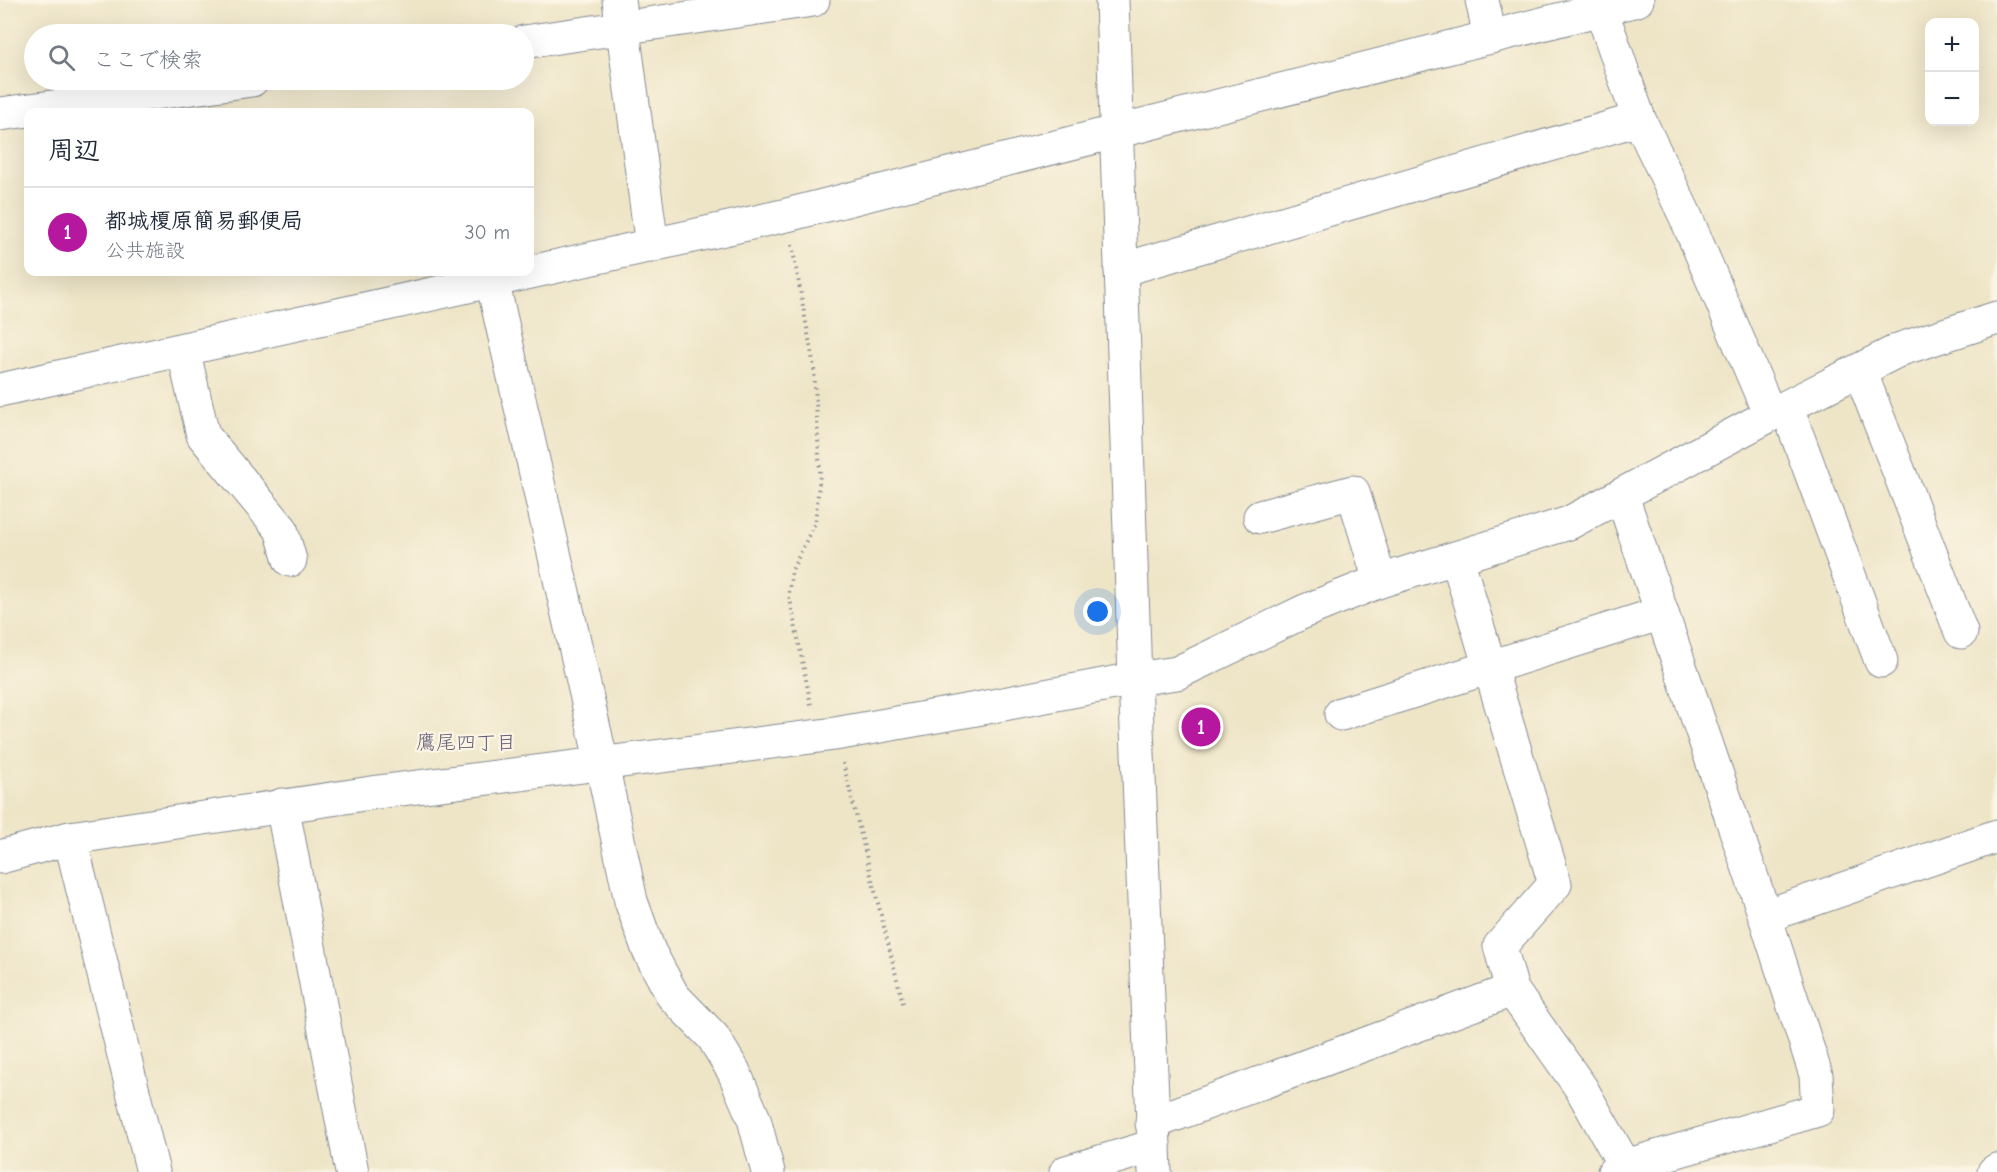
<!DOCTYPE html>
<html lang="ja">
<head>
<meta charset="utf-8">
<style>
	body { margin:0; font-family:"Comic Neue","Klee One",sans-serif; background:#f6f6f7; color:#1f2937 }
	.controls { position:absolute; right:18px; top:18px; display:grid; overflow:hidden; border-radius:12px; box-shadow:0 6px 24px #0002 }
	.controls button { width:54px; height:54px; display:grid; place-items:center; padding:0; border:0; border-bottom:2px solid #e0e1e3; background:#fff; color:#1f2937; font:30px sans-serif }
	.you { position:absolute; left:1098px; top:612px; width:21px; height:21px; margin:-15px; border:4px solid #fff; border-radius:50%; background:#1a73e8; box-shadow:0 0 0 9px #1a73e833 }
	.badge { display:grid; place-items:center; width:39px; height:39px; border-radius:50%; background:#b5179e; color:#fff; font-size:20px; font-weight:700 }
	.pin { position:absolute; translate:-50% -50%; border:3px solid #fff; box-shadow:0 2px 6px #0006 }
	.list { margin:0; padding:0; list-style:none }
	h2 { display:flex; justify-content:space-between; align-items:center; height:78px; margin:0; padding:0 24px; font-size:26px }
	h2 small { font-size:20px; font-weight:400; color:#747a83 }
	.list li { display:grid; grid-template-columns:39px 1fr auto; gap:18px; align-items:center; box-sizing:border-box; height:90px; padding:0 24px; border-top:2px solid #e0e1e3 }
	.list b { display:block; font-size:22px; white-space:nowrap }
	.list p { margin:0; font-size:20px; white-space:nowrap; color:#747a83 }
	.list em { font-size:20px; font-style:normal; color:#747a83 }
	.icon { flex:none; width:33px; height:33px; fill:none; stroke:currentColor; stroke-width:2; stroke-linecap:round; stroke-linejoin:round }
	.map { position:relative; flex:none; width:1997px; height:1172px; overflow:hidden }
	.search { position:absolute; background:#fff; box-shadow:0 6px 24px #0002; left:24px; top:24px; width:510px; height:66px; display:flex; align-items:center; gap:15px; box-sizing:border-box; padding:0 21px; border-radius:33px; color:#747a83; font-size:22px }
	.panel { position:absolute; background:#fff; box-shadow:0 6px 24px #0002; left:24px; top:108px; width:510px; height:168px; border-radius:12px }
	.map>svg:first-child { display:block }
</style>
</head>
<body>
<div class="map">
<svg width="1997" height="1172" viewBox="0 0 1997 1172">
	<rect width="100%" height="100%" fill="#fcf5e5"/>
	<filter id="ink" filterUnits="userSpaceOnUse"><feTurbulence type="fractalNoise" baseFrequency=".0167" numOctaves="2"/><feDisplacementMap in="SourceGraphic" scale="12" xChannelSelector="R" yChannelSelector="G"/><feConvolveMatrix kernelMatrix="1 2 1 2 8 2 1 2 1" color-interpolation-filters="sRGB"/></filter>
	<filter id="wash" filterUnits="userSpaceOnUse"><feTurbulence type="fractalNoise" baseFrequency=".008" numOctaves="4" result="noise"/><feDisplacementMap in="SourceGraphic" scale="24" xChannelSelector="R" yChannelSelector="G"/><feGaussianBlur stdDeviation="1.35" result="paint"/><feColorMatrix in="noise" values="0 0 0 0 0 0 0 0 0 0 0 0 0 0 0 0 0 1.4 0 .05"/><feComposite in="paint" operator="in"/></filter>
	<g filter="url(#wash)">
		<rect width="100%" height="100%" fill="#eee5c7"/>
	</g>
	<g filter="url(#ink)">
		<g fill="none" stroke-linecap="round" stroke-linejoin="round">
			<g stroke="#848a92" stroke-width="35">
				<g id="street">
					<path d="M619 0 652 246"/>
					<path d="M1482 0 1490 37"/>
					<path d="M1601 9 1639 119 1685 215 1770 415"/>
					<path d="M524 42 813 0"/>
					<path d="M0 114 252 80"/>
					<path d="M1121 270 1639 119"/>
					<path d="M492 280 602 764 631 901 649 951 673 996 713 1037 734 1072 754 1119 768 1172"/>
					<path d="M183 349 203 435 281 529 290 560"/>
					<path d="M1860 371 1961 632"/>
					<path d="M0 390 787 215 1637 0"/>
					<path d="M1787 408 1881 661"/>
					<path d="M1260 517 1353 492 1380 581"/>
					<path d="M1341 714 1662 613"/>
					<path d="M282 805 352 1172"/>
					<path d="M70 838 153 1172"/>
					<path d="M0 857 70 838 378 792 835 734 982 708 1135 679 1177 673 1305 611 1380 581 1569 523 1770 415 1901 349 1997 318"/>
					<path d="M1765 916 1997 836"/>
					<path d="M1512 990 1581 1088 1625 1166"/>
					<path d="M1152 1123 1512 990 1500 946 1555 884 1457 558"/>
					<path d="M1066 1172 1154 1146"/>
					<path d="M1614 1172 1625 1166 1818 1110 1816 1075 1765 916 1622 496"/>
					<path d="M1994 1172 1997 1170"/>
				</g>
			</g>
			<g stroke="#848a92" stroke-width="35">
				<path id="secondary" d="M1112 0 1135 679 1155 1172"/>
			</g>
			<g stroke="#848a92" stroke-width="4" stroke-dasharray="1.5 4.5" stroke-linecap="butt">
				<path d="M792 245 814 367 820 474 815 523 792 570 789 594 811 705"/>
				<path d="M843 763 903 1003"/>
			</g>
			<use href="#street" stroke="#fff" stroke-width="33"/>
			<use href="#secondary" stroke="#fff" stroke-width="33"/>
		</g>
	</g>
	<g text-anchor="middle" stroke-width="4.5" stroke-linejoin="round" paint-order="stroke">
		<g font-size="20" fill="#635e77" stroke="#fcf5e5">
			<text x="466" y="749">鷹尾四丁目</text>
		</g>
	</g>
</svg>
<div class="controls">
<button>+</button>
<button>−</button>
</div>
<div class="you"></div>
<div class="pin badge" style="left:1201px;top:727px">1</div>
<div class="search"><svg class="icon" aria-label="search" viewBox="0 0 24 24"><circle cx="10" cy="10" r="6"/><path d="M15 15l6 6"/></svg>ここで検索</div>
<section class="panel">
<h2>周辺<small></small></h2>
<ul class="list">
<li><span class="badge">1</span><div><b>都城榎原簡易郵便局</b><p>公共施設</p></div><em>30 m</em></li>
</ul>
</section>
</div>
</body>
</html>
